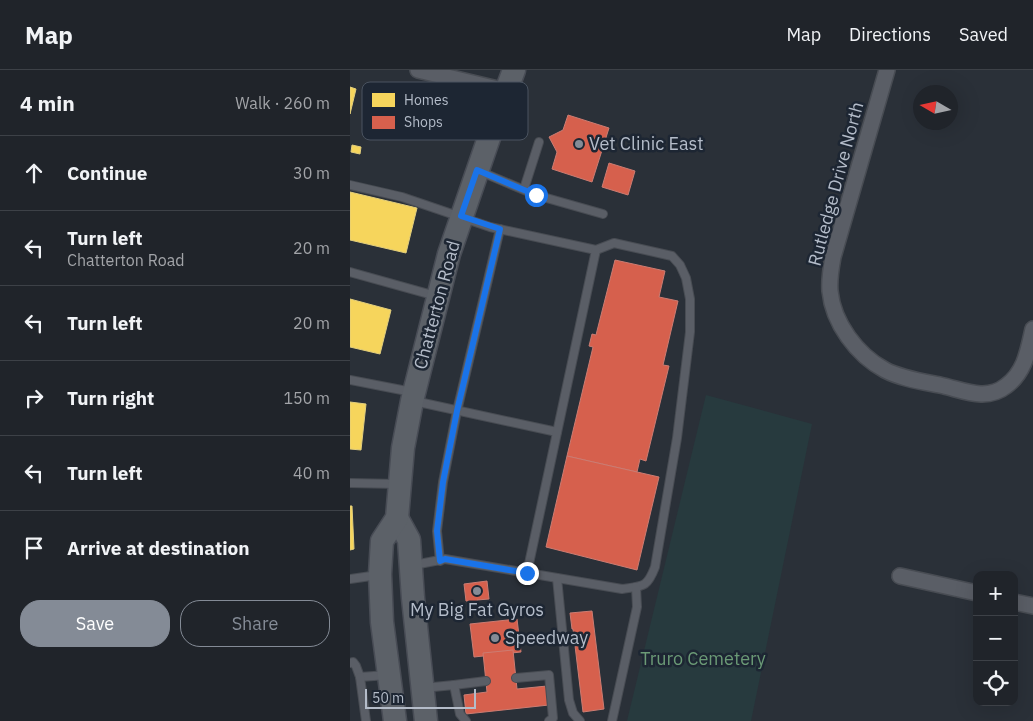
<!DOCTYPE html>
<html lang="en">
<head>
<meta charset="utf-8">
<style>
	body { margin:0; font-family:"IBM Plex Sans",sans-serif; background:#2d3036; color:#f1f3f6 }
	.controls { position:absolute; right:15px; bottom:15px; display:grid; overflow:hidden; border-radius:10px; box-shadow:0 5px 20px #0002 }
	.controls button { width:45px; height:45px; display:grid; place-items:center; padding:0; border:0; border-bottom:1px solid #3d4147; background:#20242a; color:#f1f3f6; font:25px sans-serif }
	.compass { position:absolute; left:563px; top:15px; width:45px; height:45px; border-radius:50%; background:#20242a; box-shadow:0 5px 20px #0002; rotate:279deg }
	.scale { position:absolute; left:15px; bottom:12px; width:111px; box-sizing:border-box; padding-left:5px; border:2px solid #b4bcc9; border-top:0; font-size:14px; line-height:18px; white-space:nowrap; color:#b4bcc9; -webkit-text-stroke:4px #1d2633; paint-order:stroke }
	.stop { position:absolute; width:15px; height:15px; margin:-11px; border:4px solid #1a73e8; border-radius:50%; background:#fff }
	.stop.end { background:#1a73e8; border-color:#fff; box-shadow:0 1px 5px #0008 }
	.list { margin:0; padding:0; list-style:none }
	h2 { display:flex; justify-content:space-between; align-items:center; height:65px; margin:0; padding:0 20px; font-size:21px }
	h2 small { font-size:16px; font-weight:400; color:#a2a4a8 }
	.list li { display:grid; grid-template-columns:32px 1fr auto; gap:15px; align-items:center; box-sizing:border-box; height:75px; padding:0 20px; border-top:1px solid #3d4147 }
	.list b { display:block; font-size:19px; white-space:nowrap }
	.list p { margin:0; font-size:16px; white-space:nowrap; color:#a2a4a8 }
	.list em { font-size:16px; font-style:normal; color:#a2a4a8 }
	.actions { display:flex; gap:10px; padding:15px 20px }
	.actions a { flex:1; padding:11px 0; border:1px solid #848b96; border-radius:20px; text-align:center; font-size:18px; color:#848b96 }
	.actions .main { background:#848b96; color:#fff }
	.icon { flex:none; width:28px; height:28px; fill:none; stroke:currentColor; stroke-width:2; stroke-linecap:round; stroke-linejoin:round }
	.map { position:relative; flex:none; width:683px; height:651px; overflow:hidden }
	header { display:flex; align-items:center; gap:30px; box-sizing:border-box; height:70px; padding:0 25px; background:#20242a; border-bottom:1px solid #3d4147 }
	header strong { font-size:24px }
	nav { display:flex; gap:28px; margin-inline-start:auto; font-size:18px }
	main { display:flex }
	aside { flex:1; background:#20242a }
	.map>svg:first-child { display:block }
</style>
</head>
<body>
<header>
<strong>Map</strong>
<nav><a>Map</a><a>Directions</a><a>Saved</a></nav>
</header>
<main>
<aside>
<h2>4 min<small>Walk · 260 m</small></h2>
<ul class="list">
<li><svg class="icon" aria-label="ahead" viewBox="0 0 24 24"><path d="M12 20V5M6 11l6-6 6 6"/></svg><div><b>Continue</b></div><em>30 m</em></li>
<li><svg class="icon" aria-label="left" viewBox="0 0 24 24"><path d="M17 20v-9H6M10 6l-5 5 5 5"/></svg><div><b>Turn left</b><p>Chatterton Road</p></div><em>20 m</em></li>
<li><svg class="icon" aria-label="left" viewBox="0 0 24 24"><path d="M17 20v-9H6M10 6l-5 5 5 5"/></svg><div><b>Turn left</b></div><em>20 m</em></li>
<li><svg class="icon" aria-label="right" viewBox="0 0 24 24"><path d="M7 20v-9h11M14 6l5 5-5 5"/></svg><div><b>Turn right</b></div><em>150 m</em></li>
<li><svg class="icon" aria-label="left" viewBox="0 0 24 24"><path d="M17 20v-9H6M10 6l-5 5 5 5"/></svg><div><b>Turn left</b></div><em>40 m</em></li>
<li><svg class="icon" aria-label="arrive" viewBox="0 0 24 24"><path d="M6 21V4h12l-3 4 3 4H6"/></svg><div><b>Arrive at destination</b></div></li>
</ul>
<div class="actions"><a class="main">Save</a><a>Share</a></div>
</aside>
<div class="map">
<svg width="683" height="651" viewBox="0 0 683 651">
	<rect width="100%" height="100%" fill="#2a3038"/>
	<path fill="#273a3e" d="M356 325 462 354 401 651H277Z"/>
	<g fill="#f6d55c" stroke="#e2ce7d">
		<path d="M0 17 6 19 0 44Z"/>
		<path d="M2 75 11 77 10 84 1 82Z"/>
		<path d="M0 122 67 138 56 183 0 170Z"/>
		<path d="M0 229 41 240 30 284 0 277Z"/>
		<path d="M0 332 16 334 11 380 0 379Z"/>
		<path d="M0 436H2L4 479 0 480Z"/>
	</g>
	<g fill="#d6604d" stroke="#cc7c72">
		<path d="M218 45 259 58 242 112 202 99 207 82 199 67 213 60Z"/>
		<path d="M259 93 285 101 278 125 252 117Z"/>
		<path d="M265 190 315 201 309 227 328 231 313 295 319 296 296 391 290 389 287 402 217 386 243 277 239 276 242 264 246 265Z"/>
		<path d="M217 386 309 407 287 500 196 477Z"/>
		<path d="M137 511 139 529 127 530 128 538 119 539V531H116L114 514Z"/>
		<path d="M242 541 254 639 233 642 223 559H222L220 543Z"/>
		<path d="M167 549 171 582 124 587 120 554Z"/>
		<path d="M163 580 167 619 197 616 199 635 116 644 114 625 137 622 133 583Z"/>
	</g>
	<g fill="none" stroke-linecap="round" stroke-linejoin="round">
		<g stroke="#484c53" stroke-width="10">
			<g id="lane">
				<path d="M129 101 186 125 253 144"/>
				<path d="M0 115 52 127 140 157 246 180 264 173 322 186 330 195 336 208 340 229V262L327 368 305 497C297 518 293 516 272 519L95 489 64 495"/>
				<path d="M174 119 189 72"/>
				<path d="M0 202 86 226"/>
				<path d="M0 310 62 322"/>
				<path d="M64 331 207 362"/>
				<path d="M0 413 47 414"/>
				<path d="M90 491 87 461 93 412 107 341 150 159"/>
				<path d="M177 503 246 180"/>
				<path d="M207 508 219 630 223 643 230 651"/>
				<path d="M0 509 28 505"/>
				<path d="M0 593 3 592 6 596 10 607 38 605"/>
				<path d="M10 607 16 651"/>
				<path d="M166 608 199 605 203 648 199 651"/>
				<path d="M104 615 136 611"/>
				<path d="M73 618 104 615 110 644 116 651"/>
				<path d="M262 651 287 537 286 517"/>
			</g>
		</g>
		<g stroke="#484c53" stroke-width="18">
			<g id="street">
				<path d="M68 0 156 21"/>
				<path d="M537 0 483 187C481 198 479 210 480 221 483 253 507 285 535 300 552 309 575 312 594 316 615 321 637 331 656 316 675 302 678 281 683 259"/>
				<path d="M550 506 627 523"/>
				<path d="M664 532 683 536"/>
			</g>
		</g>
		<g stroke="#484c55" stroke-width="25">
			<g id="primary">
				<path d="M47 448 59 470 63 528 76 651"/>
				<path d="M45 651 32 552 30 504 32 471 47 448 53 378 62 331 99 184 143 56 164 0"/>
			</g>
		</g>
		<use href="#lane" stroke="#5a5e66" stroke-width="8"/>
		<use href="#street" stroke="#5a5e66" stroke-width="15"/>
		<use href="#primary" stroke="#5c6168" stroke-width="22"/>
	</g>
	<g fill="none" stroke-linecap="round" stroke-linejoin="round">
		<path stroke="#1a73e8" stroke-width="6" d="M177 503 95 489 90 491 87 461 93 412 107 341 150 159 111 146 127 100 186 125"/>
	</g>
	<g fill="#848b96" stroke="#1d2633" stroke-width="2">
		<circle cx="229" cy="74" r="5"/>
		<circle cx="127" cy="521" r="5"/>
		<circle cx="145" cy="568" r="5"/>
	</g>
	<g text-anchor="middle" stroke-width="5" stroke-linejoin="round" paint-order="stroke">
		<g font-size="18" fill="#b4bcc9" stroke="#1d2633" text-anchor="start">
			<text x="239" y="80">Vet Clinic East</text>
			<text x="127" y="546" text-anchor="middle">My Big Fat Gyros</text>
			<text x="155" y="574">Speedway</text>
		</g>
		<g font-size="18" fill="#b4bcc9" stroke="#1d2633">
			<text transform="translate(486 114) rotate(-75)" y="6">Rutledge Drive North</text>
			<text transform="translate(87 235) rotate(-75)" y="6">Chatterton Road</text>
		</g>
		<g font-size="18" fill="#6b9a76" stroke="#1d2633">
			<text x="353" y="595">Truro Cemetery</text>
		</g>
	</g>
	<rect x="12" y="12" width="166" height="58" rx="8" fill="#1d2633" stroke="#4a5360" stroke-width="1"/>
	<rect x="22" y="23" width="23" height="14" fill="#f6d55c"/>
	<rect x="22" y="46" width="23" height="13" fill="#d6604d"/>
	<g font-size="14" fill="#b4bcc9">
		<text x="54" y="35">Homes</text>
		<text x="54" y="57">Shops</text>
	</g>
</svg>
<div class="controls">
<button>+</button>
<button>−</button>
<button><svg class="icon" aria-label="locate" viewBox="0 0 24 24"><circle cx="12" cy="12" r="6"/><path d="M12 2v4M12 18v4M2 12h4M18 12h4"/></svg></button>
</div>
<svg class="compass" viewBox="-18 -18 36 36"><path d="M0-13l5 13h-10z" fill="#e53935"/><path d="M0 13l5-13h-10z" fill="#a2a4a8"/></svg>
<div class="scale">50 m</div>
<div class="stop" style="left:186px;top:125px"></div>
<div class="stop end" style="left:177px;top:503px"></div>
</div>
</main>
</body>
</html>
